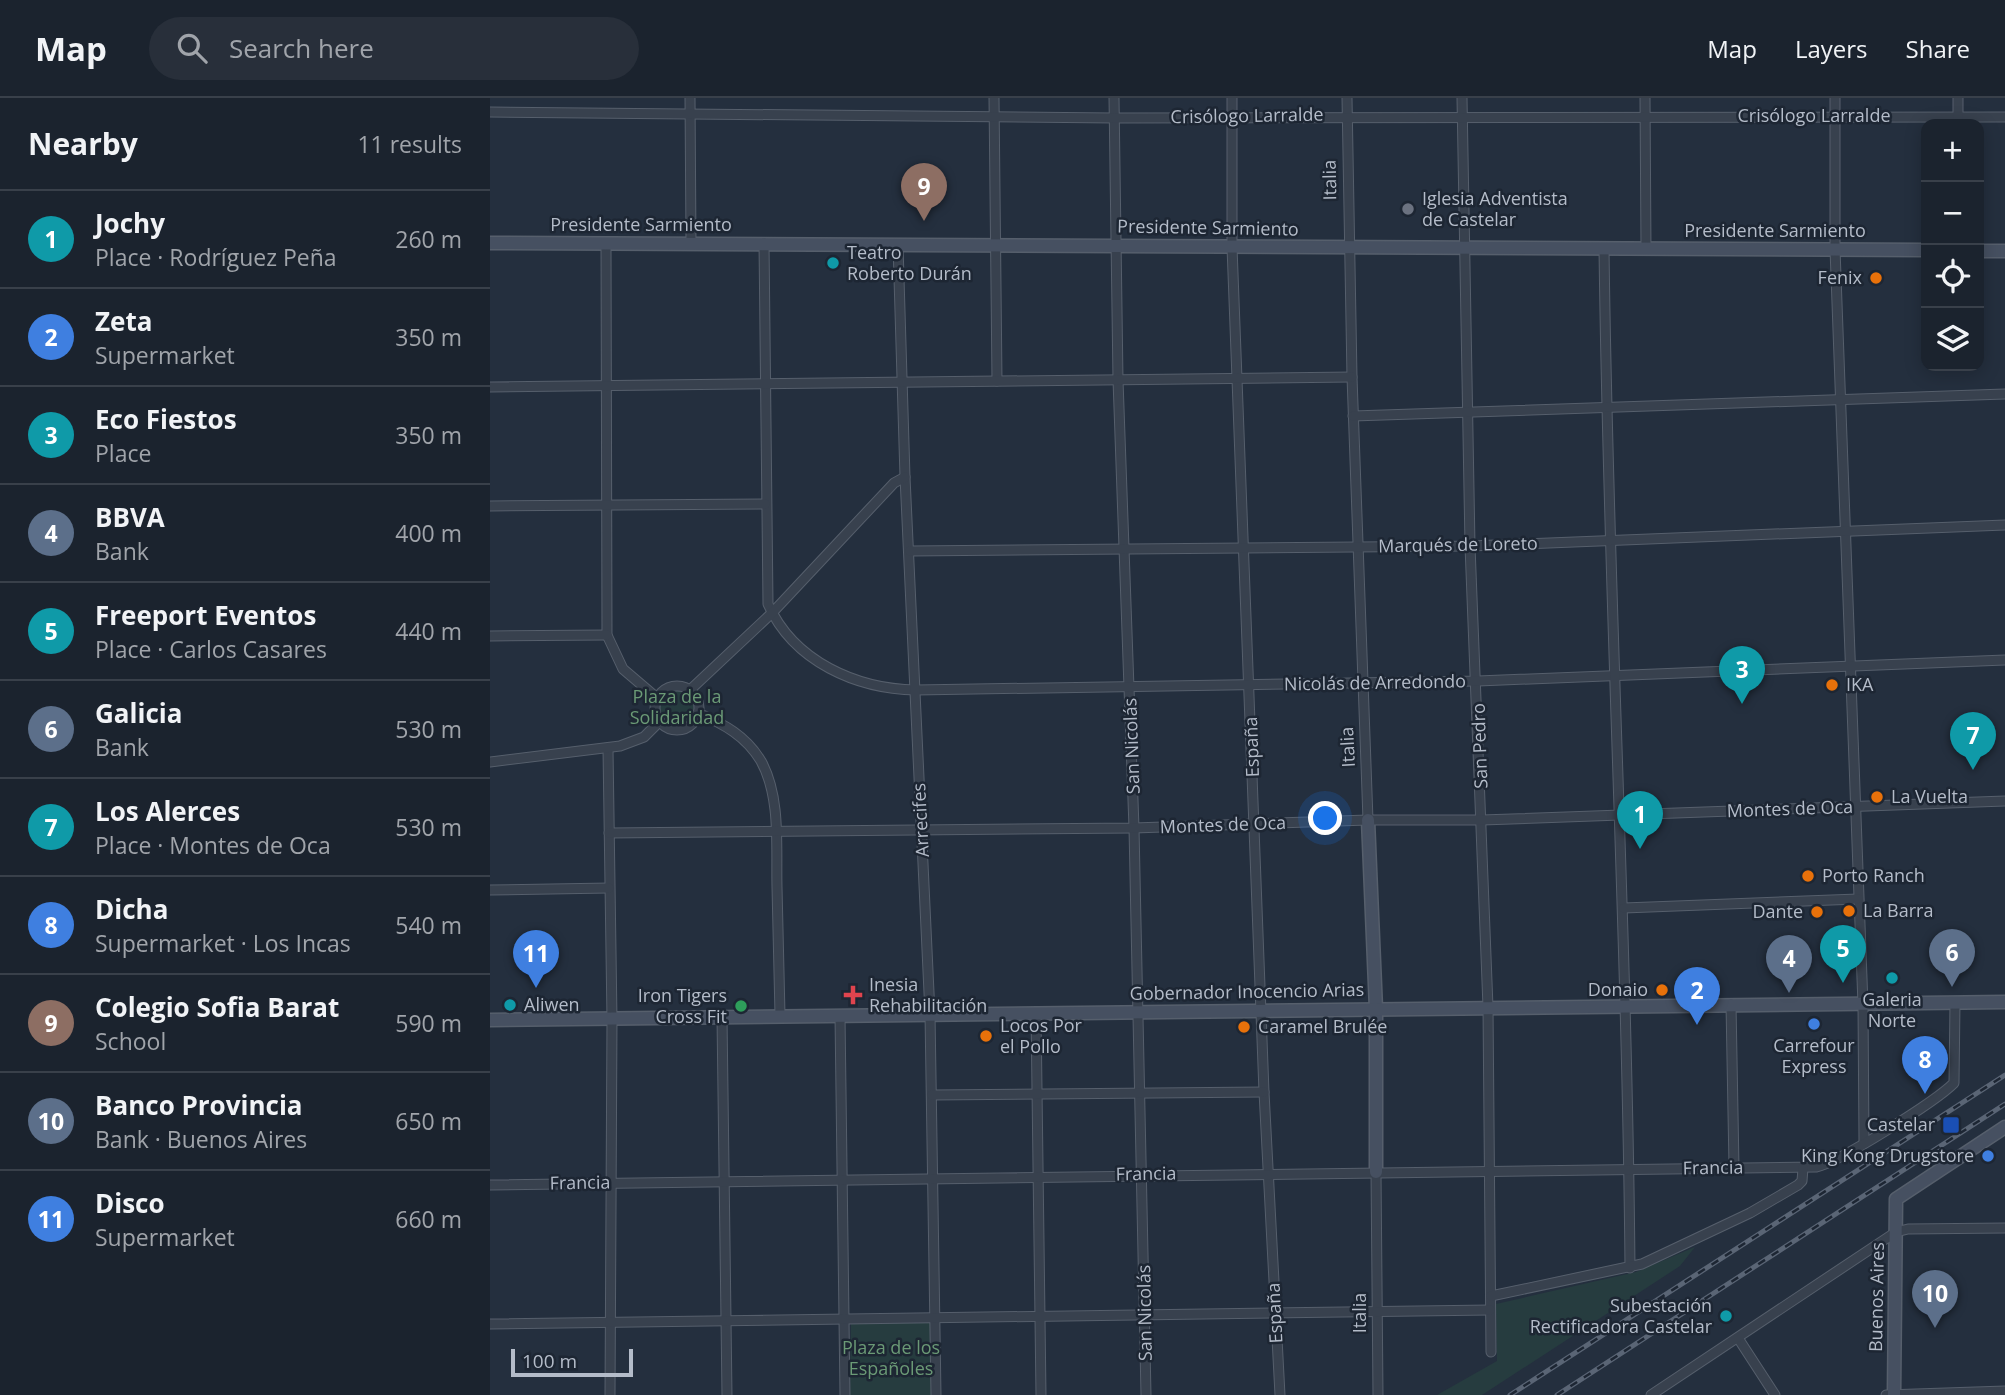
<!DOCTYPE html>
<html lang="en">
<head>
<meta charset="utf-8">
<style>
	body { margin:0; font-family:"Open Sans",sans-serif; background:#282f3a; color:#f1f3f6 }
	.controls { position:absolute; right:21px; top:21px; display:grid; overflow:hidden; border-radius:14px; box-shadow:0 4px 18px #0003 }
	.controls button { width:63px; height:63px; display:grid; place-items:center; padding:0; border:0; border-bottom:2px solid #39404a; background:#1b232e; color:#f1f3f6; font:35px sans-serif }
	.scale { position:absolute; left:21px; bottom:18px; width:122px; box-sizing:border-box; padding-left:7px; border:4px solid #b4bcc9; border-top:0; font-size:19px; line-height:24px; white-space:nowrap; color:#b4bcc9; -webkit-text-stroke:5px #1d2633; paint-order:stroke }
	.you { position:absolute; left:836px; top:721px; width:24px; height:24px; margin:-18px; border:5px solid #fff; border-radius:50%; background:#1a73e8; box-shadow:0 0 0 10px #1a73e833 }
	.badge { display:grid; place-items:center; width:46px; height:46px; border-radius:50%; background:#db2777; color:#fff; font-size:23px; font-weight:700 }
	.pin { position:absolute; translate:-50% -58px; filter:drop-shadow(0 2px 4px #0008) }
	.pin::after { content:''; position:absolute; top:37px; width:24px; height:21px; background:inherit; clip-path:polygon(0 0,100% 0,50% 100%) }
	.list { margin:0; padding:0; list-style:none }
	h2 { display:flex; justify-content:space-between; align-items:center; height:91px; margin:0; padding:0 28px; font-size:30px }
	h2 small { font-size:23px; font-weight:400; color:#a0a4aa }
	.list li { display:grid; grid-template-columns:46px 1fr auto; gap:21px; align-items:center; box-sizing:border-box; height:98px; padding:0 28px; border-top:2px solid #39404a }
	.list b { display:block; font-size:26px; white-space:nowrap }
	.list p { margin:0; font-size:23px; white-space:nowrap; color:#a0a4aa }
	.list em { font-size:23px; font-style:normal; color:#a0a4aa }
	.icon { flex:none; width:38px; height:38px; fill:none; stroke:currentColor; stroke-width:2; stroke-linecap:round; stroke-linejoin:round }
	.map { position:relative; flex:none; width:1515px; height:1297px; overflow:hidden }
	header { display:flex; align-items:center; gap:42px; box-sizing:border-box; height:98px; padding:0 35px; background:#1b232e; border-bottom:2px solid #39404a }
	header strong { font-size:33px }
	nav { display:flex; gap:38px; margin-inline-start:auto; font-size:24px }
	.search { width:490px; height:63px; background:#282f3a; display:flex; align-items:center; gap:18px; box-sizing:border-box; padding:0 24px; border-radius:38px; color:#a0a4aa; font-size:26px }
	main { display:flex }
	aside { flex:1; background:#1b232e }
	.map>svg:first-child { display:block }
</style>
</head>
<body>
<header>
<strong>Map</strong>
<div class="search"><svg class="icon" aria-label="search" viewBox="0 0 24 24"><circle cx="10" cy="10" r="6"/><path d="M15 15l6 6"/></svg>Search here</div>
<nav><a>Map</a><a>Layers</a><a>Share</a></nav>
</header>
<main>
<aside>
<h2>Nearby<small>11 results</small></h2>
<ul class="list">
<li><span class="badge" style="background:#0f9aa8">1</span><div><b>Jochy</b><p>Place · Rodríguez Peña</p></div><em>260 m</em></li>
<li><span class="badge" style="background:#3f7fe0">2</span><div><b>Zeta</b><p>Supermarket</p></div><em>350 m</em></li>
<li><span class="badge" style="background:#0f9aa8">3</span><div><b>Eco Fiestos</b><p>Place</p></div><em>350 m</em></li>
<li><span class="badge" style="background:#5c6f8a">4</span><div><b>BBVA</b><p>Bank</p></div><em>400 m</em></li>
<li><span class="badge" style="background:#0f9aa8">5</span><div><b>Freeport Eventos</b><p>Place · Carlos Casares</p></div><em>440 m</em></li>
<li><span class="badge" style="background:#5c6f8a">6</span><div><b>Galicia</b><p>Bank</p></div><em>530 m</em></li>
<li><span class="badge" style="background:#0f9aa8">7</span><div><b>Los Alerces</b><p>Place · Montes de Oca</p></div><em>530 m</em></li>
<li><span class="badge" style="background:#3f7fe0">8</span><div><b>Dicha</b><p>Supermarket · Los Incas</p></div><em>540 m</em></li>
<li><span class="badge" style="background:#8d6e63">9</span><div><b>Colegio Sofia Barat</b><p>School</p></div><em>590 m</em></li>
<li><span class="badge" style="background:#5c6f8a">10</span><div><b>Banco Provincia</b><p>Bank · Buenos Aires</p></div><em>650 m</em></li>
<li><span class="badge" style="background:#3f7fe0">11</span><div><b>Disco</b><p>Supermarket</p></div><em>660 m</em></li>
</ul>
</aside>
<div class="map">
<svg width="1515" height="1297" viewBox="0 0 1515 1297">
	<rect width="100%" height="100%" fill="#242f3e"/>
	<g fill="#263c3f">
		<circle cx="187" cy="610" r="20"/>
		<path d="M1205 1149 1190 1168 992 1297H947L1007 1263 1006 1206 1146 1174Z"/>
		<path d="M440 1224 442 1297H360L361 1225Z"/>
	</g>
	<g fill="none" stroke-linecap="round" stroke-linejoin="round">
		<g stroke="#565f6c" stroke-width="11">
			<g id="street">
				<path d="M200 0 201 144"/>
				<path d="M504 0 507 283"/>
				<path d="M624 0 628 282 644 730 656 1297"/>
				<path d="M742 0V149L774 994 790 1297"/>
				<path d="M857 0 862 279 878 722"/>
				<path d="M972 0 980 448 998 909 1001 1254"/>
				<path d="M1155 0 1156 150"/>
				<path d="M1345 0V151L1373 907 1374 1045"/>
				<path d="M0 14 624 20 1515 19"/>
				<path d="M1468 26V0"/>
				<path d="M116 145 117 537 133 571 167 600"/>
				<path d="M274 145 278 506C304 564 367 591 426 592L988 583 1515 562"/>
				<path d="M408 147 415 379 440 916 446 1297"/>
				<path d="M1114 150C1118 490 1137 830 1140 1170"/>
				<path d="M0 289 862 279"/>
				<path d="M863 318 1515 296"/>
				<path d="M0 408 275 406"/>
				<path d="M420 453 980 448 1515 427"/>
				<path d="M0 538 117 537"/>
				<circle cx="187" cy="610" r="22"/>
				<path d="M200 592 282 515 404 385 415 379"/>
				<path d="M208 615C234 626 256 638 271 663 291 699 286 749 287 789 288 832 289 875 290 917"/>
				<path d="M118 651 122 921 120 1297"/>
				<path d="M0 664 130 648 154 639 170 623"/>
				<path d="M119 735 644 730 878 722H992L1515 703"/>
				<path d="M0 792 119 790"/>
				<path d="M1134 810 1368 801"/>
				<path d="M1241 906 1244 1069"/>
				<path d="M546 915 551 1297"/>
				<path d="M350 918 355 1297"/>
				<path d="M232 919 237 1297"/>
				<path d="M442 997 774 994"/>
				<path d="M886 1074 888 1297"/>
				<path d="M0 1087 1326 1069C1350 1064 1446 1003 1464 985L1465 905"/>
				<path d="M1001 1198 1152 1166 1260 1115 1308 1087 1312 1083 1313 1070"/>
				<path d="M0 1226 1000 1212"/>
				<path d="M1248 1240 1285 1297"/>
				<path d="M1161 1297 1406 1134 1418 1131 1515 1130"/>
				<path d="M1396 1297 1515 1293"/>
			</g>
		</g>
		<g stroke="#565f6c" stroke-width="15">
			<g id="secondary">
				<path d="M0 145 1436 152"/>
				<path d="M1489 153H1515"/>
				<path d="M878 722 886 911V1074"/>
				<path d="M0 922 1515 904"/>
				<path d="M1404 1297 1406 1101 1515 1029"/>
			</g>
		</g>
		<use href="#street" stroke="#38414e" stroke-width="9"/>
		<use href="#secondary" stroke="#465061" stroke-width="12"/>
		<g stroke="#5a6575" stroke-width="5">
			<g id="rail">
				<path d="M1020 1297 1515 977"/>
				<path d="M1067 1297 1515 1006"/>
			</g>
		</g>
		<use href="#rail" stroke="#1d2633" stroke-width="2.5" stroke-dasharray="8" stroke-linecap="butt"/>
	</g>
	<circle fill="#6b7280" stroke="#1d2633" stroke-width="2.5" cx="918" cy="111" r="7"/>
	<g fill="#0f9aa8" stroke="#1d2633" stroke-width="2.5">
		<circle cx="343" cy="165" r="7"/>
		<circle cx="1402" cy="880" r="7"/>
		<circle cx="20" cy="907" r="7"/>
		<circle cx="1236" cy="1218" r="7"/>
	</g>
	<g fill="#e8710a" stroke="#1d2633" stroke-width="2.5">
		<circle cx="1386" cy="180" r="7"/>
		<circle cx="1342" cy="587" r="7"/>
		<circle cx="1387" cy="699" r="7"/>
		<circle cx="1318" cy="778" r="7"/>
		<circle cx="1359" cy="813" r="7"/>
		<circle cx="1327" cy="814" r="7"/>
		<circle cx="1172" cy="892" r="7"/>
		<circle cx="754" cy="929" r="7"/>
		<circle cx="496" cy="938" r="7"/>
	</g>
	<path fill="#e0444e" stroke="#1d2633" stroke-width="2.5" d="M359.5 886.5h7v7h7v7h-7v7h-7v-7h-7v-7h7z"/>
	<circle fill="#2e9e5b" stroke="#1d2633" stroke-width="2.5" cx="251" cy="908" r="7"/>
	<g fill="#3f7fe0" stroke="#1d2633" stroke-width="2.5">
		<circle cx="1324" cy="926" r="7"/>
		<circle cx="1498" cy="1058" r="7"/>
	</g>
	<rect fill="#1a4fb4" stroke="#1d2633" stroke-width="2.5" x="1452" y="1018" width="18" height="18" rx="3.5"/>
	<g text-anchor="middle" stroke-width="5" stroke-linejoin="round" paint-order="stroke">
		<g font-size="18" fill="#b4bcc9" stroke="#1d2633">
			<text transform="translate(757 18) rotate(-1)" y="6">Crisólogo Larralde</text>
			<text x="1324" y="24">Crisólogo Larralde</text>
			<text transform="translate(840 82) rotate(-91)" y="6">Italia</text>
			<text x="151" y="133">Presidente Sarmiento</text>
			<text transform="translate(718 130) rotate(1)" y="6">Presidente Sarmiento</text>
			<text x="1285" y="139">Presidente Sarmiento</text>
			<text transform="translate(968 447) rotate(-1)" y="6">Marqués de Loreto</text>
			<text transform="translate(885 585) rotate(-1)" y="6">Nicolás de Arredondo</text>
			<text transform="translate(642 648) rotate(-92)" y="6">San Nicolás</text>
			<text transform="translate(990 648) rotate(-92)" y="6">San Pedro</text>
			<text transform="translate(762 649) rotate(-92)" y="6">España</text>
			<text transform="translate(858 649) rotate(-93)" y="6">Italia</text>
			<text transform="translate(1300 711) rotate(-2)" y="6">Montes de Oca</text>
			<text transform="translate(431 722) rotate(-93)" y="6">Arrecifes</text>
			<text transform="translate(733 727) rotate(-2)" y="6">Montes de Oca</text>
			<text transform="translate(757 894) rotate(-1)" y="6">Gobernador Inocencio Arias</text>
			<text transform="translate(1223 1070) rotate(-1)" y="6">Francia</text>
			<text transform="translate(656 1076) rotate(-1)" y="6">Francia</text>
			<text transform="translate(90 1085) rotate(-1)" y="6">Francia</text>
			<text transform="translate(1387 1199) rotate(-89)" y="6">Buenos Aires</text>
			<text transform="translate(655 1215) rotate(-91)" y="6">San Nicolás</text>
			<text transform="translate(785 1215) rotate(-93)" y="6">España</text>
			<text transform="translate(870 1215) rotate(-90)" y="6">Italia</text>
		</g>
		<g font-size="18" fill="#b4bcc9" stroke="#1d2633" text-anchor="start">
			<text x="932" y="107">Iglesia Adventista<tspan x="932" dy="21">de Castelar</tspan></text>
			<text x="357" y="161">Teatro<tspan x="357" dy="21">Roberto Durán</tspan></text>
			<text x="1372" y="186" text-anchor="end">Fenix</text>
			<text x="1356" y="593">IKA</text>
			<text x="1401" y="705">La Vuelta</text>
			<text x="1332" y="784">Porto Ranch</text>
			<text x="1373" y="819">La Barra</text>
			<text x="1313" y="820" text-anchor="end">Dante</text>
			<text x="379" y="893">Inesia<tspan x="379" dy="21">Rehabilitación</tspan></text>
			<text x="1158" y="898" text-anchor="end">Donaio</text>
			<text x="237" y="904" text-anchor="end">Iron Tigers<tspan x="237" dy="21">Cross Fit</tspan></text>
			<text x="1402" y="908" text-anchor="middle">Galeria<tspan x="1402" dy="21">Norte</tspan></text>
			<text x="34" y="913">Aliwen</text>
			<text x="510" y="934">Locos Por<tspan x="510" dy="21">el Pollo</tspan></text>
			<text x="768" y="935">Caramel Brulée</text>
			<text x="1324" y="954" text-anchor="middle">Carrefour<tspan x="1324" dy="21">Express</tspan></text>
			<text x="1445" y="1033" text-anchor="end">Castelar</text>
			<text x="1484" y="1064" text-anchor="end">King Kong Drugstore</text>
			<text x="1222" y="1214" text-anchor="end">Subestación<tspan x="1222" dy="21">Rectificadora Castelar</tspan></text>
		</g>
		<g font-size="18" fill="#6b9a76" stroke="#1d2633">
			<text x="187" y="605">Plaza de la<tspan x="187" dy="21">Solidaridad</tspan></text>
			<text x="401" y="1256">Plaza de los<tspan x="401" dy="21">Españoles</tspan></text>
		</g>
	</g>
</svg>
<div class="controls">
<button>+</button>
<button>−</button>
<button><svg class="icon" aria-label="locate" viewBox="0 0 24 24"><circle cx="12" cy="12" r="6"/><path d="M12 2v4M12 18v4M2 12h4M18 12h4"/></svg></button>
<button><svg class="icon" aria-label="layers" viewBox="0 0 24 24"><path d="M12 4l9 5-9 5-9-5zM3 14l9 5 9-5"/></svg></button>
</div>
<div class="scale">100 m</div>
<div class="you"></div>
<div class="pin badge" style="left:1150px;top:751px;background:#0f9aa8">1</div>
<div class="pin badge" style="left:1207px;top:927px;background:#3f7fe0">2</div>
<div class="pin badge" style="left:1252px;top:606px;background:#0f9aa8">3</div>
<div class="pin badge" style="left:1299px;top:895px;background:#5c6f8a">4</div>
<div class="pin badge" style="left:1353px;top:885px;background:#0f9aa8">5</div>
<div class="pin badge" style="left:1462px;top:889px;background:#5c6f8a">6</div>
<div class="pin badge" style="left:1483px;top:672px;background:#0f9aa8">7</div>
<div class="pin badge" style="left:1435px;top:996px;background:#3f7fe0">8</div>
<div class="pin badge" style="left:434px;top:123px;background:#8d6e63">9</div>
<div class="pin badge" style="left:1445px;top:1230px;background:#5c6f8a">10</div>
<div class="pin badge" style="left:46px;top:890px;background:#3f7fe0">11</div>
</div>
</main>
</body>
</html>
